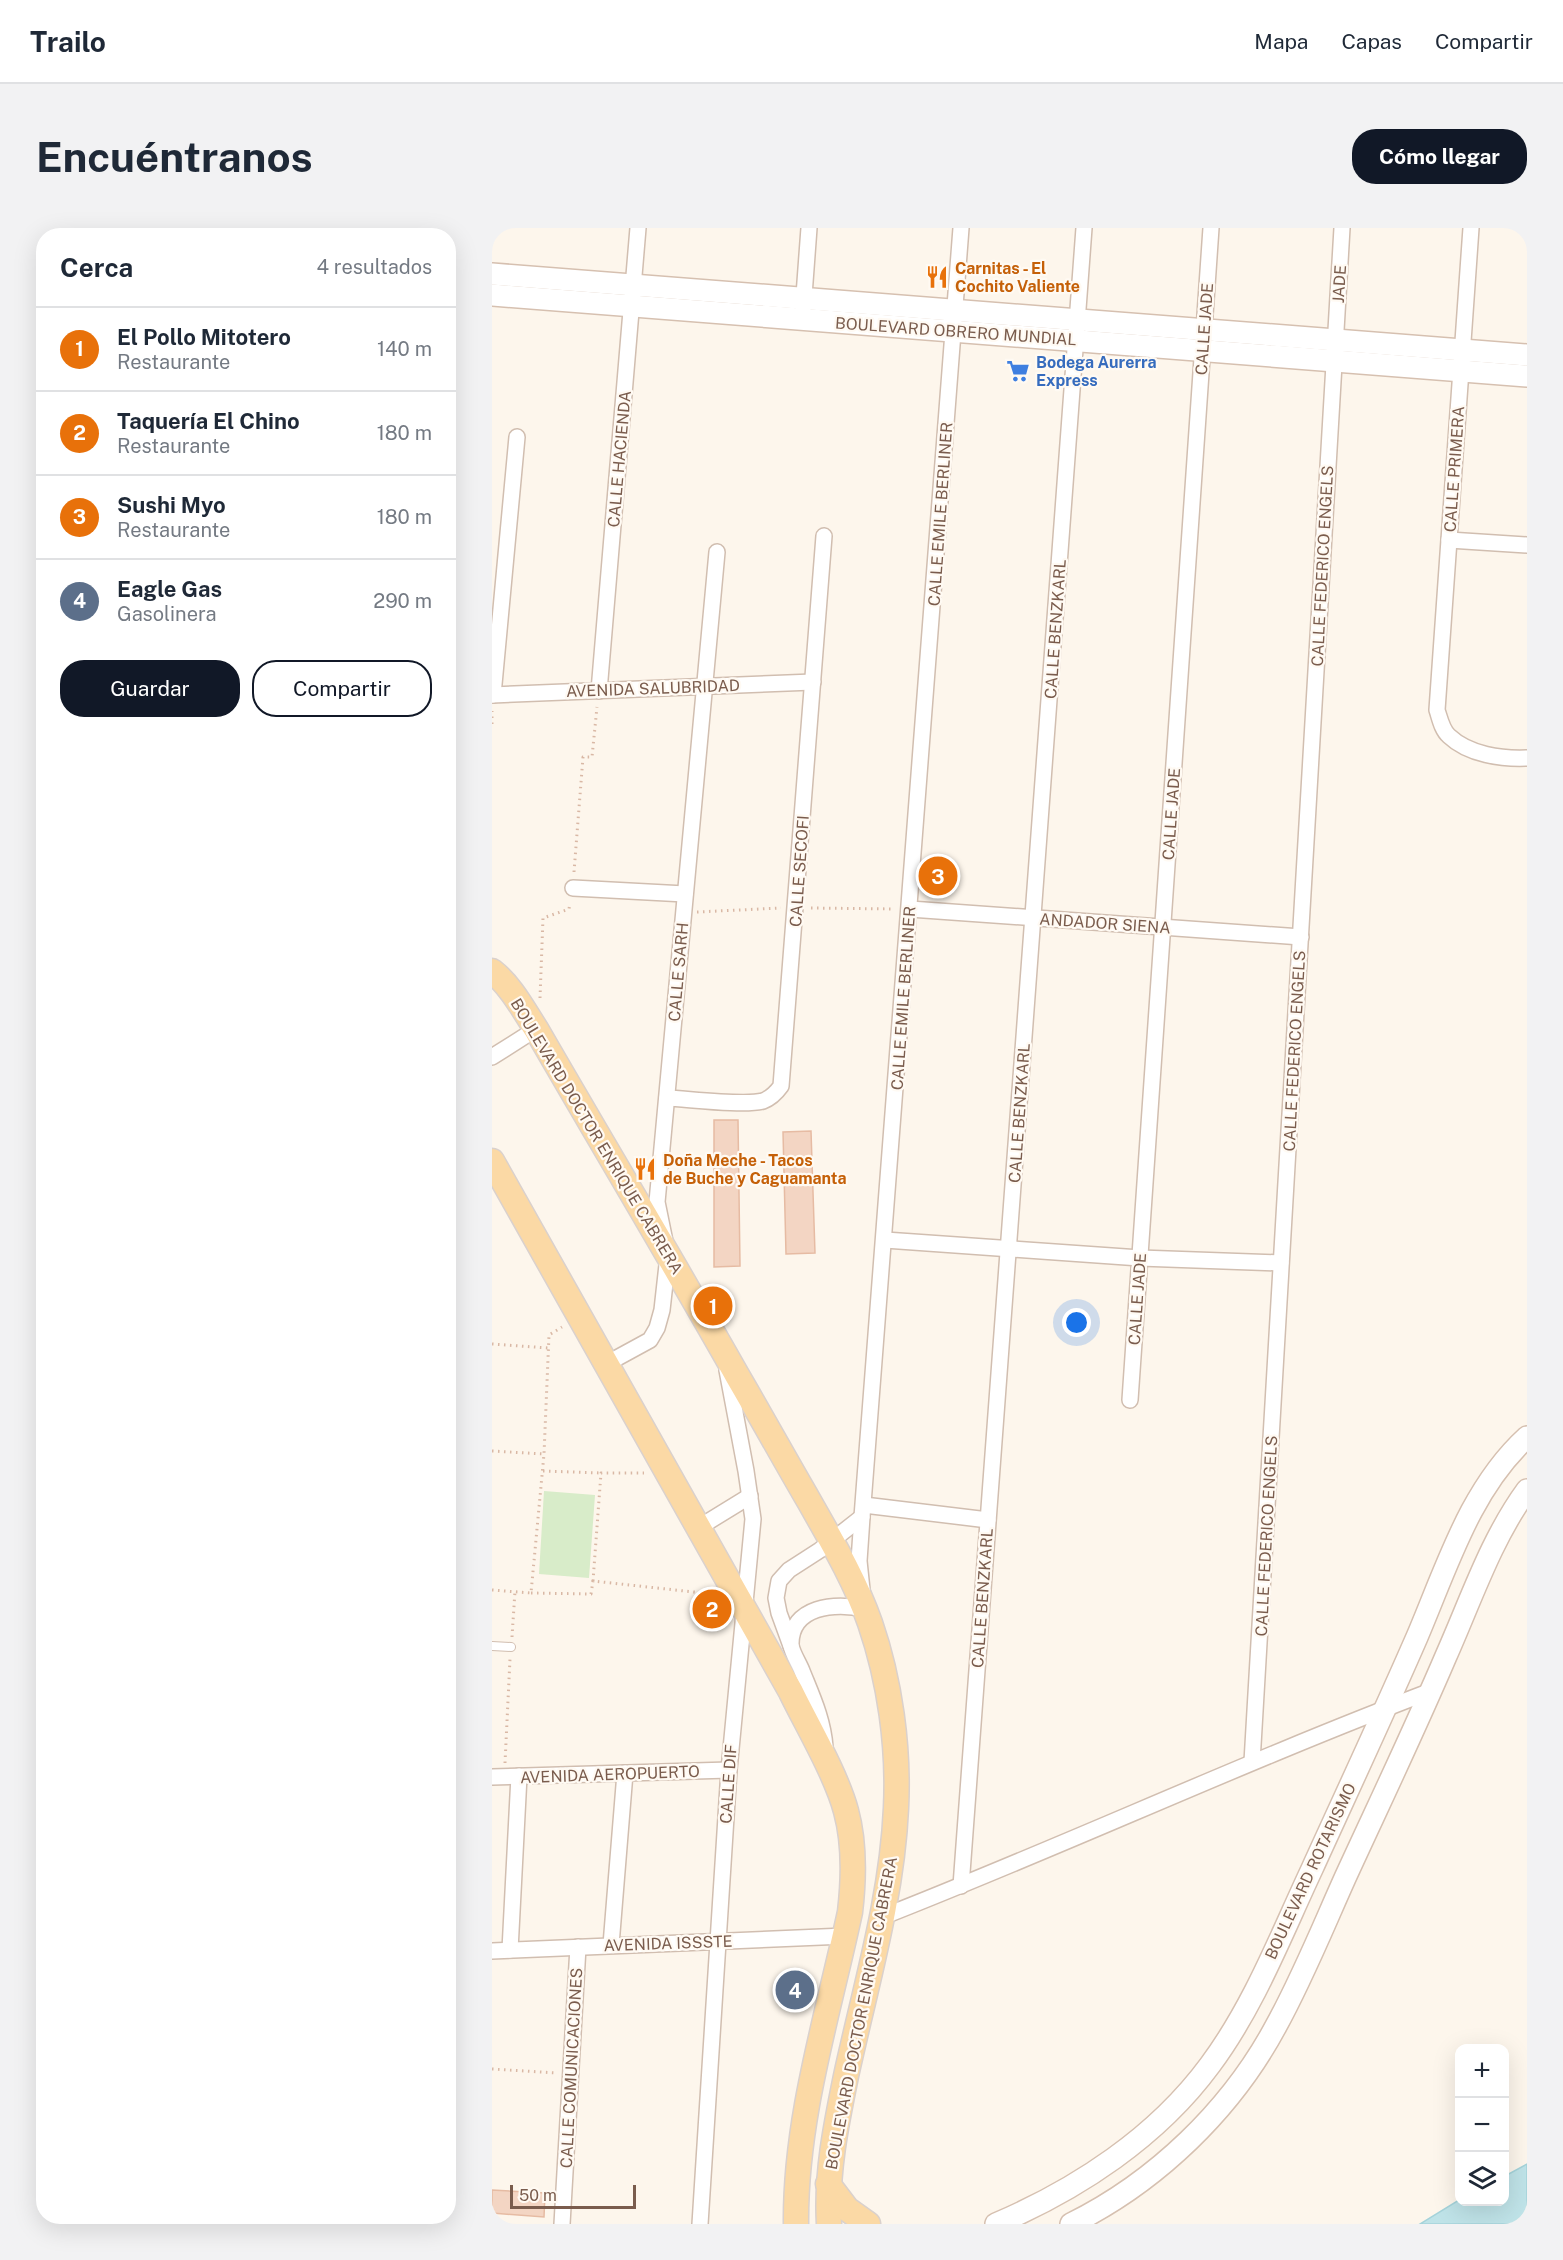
<!DOCTYPE html>
<html lang="es">
<head>
<meta charset="utf-8">
<style>
	body { margin:0; font-family:"Public Sans",sans-serif; background:#f2f2f3; color:#1f2937 }
	.controls { position:absolute; right:18px; bottom:18px; display:grid; overflow:hidden; border-radius:12px; box-shadow:0 6px 24px #0002 }
	.controls button { width:54px; height:54px; display:grid; place-items:center; padding:0; border:0; border-bottom:2px solid #e0e1e3; background:#fff; color:#1f2937; font:30px sans-serif }
	.scale { position:absolute; left:18px; bottom:15px; width:126px; box-sizing:border-box; padding-left:6px; border:3px solid #7a5c4d; border-top:0; font-size:16px; line-height:21px; white-space:nowrap; color:#7a5c4d; -webkit-text-stroke:4px #fffaf3; paint-order:stroke }
	.you { position:absolute; left:585px; top:1095px; width:21px; height:21px; margin:-15px; border:4px solid #fff; border-radius:50%; background:#1a73e8; box-shadow:0 0 0 9px #1a73e833 }
	.badge { display:grid; place-items:center; width:39px; height:39px; border-radius:50%; background:#111827; color:#fff; font-size:20px; font-weight:700 }
	.pin { position:absolute; translate:-50% -50%; border:3px solid #fff; box-shadow:0 2px 6px #0006 }
	.list { margin:0; padding:0; list-style:none }
	h2 { display:flex; justify-content:space-between; align-items:center; height:78px; margin:0; padding:0 24px; font-size:26px }
	h2 small { font-size:20px; font-weight:400; color:#747a83 }
	.list li { display:grid; grid-template-columns:39px 1fr auto; gap:18px; align-items:center; box-sizing:border-box; height:84px; padding:0 24px; border-top:2px solid #e0e1e3 }
	.list b { display:block; font-size:22px; white-space:nowrap }
	.list p { margin:0; font-size:20px; white-space:nowrap; color:#747a83 }
	.list em { font-size:20px; font-style:normal; color:#747a83 }
	.actions { display:flex; gap:12px; padding:18px 24px }
	.actions a { flex:1; padding:14px 0; border:2px solid #111827; border-radius:24px; text-align:center; font-size:21px; color:#111827 }
	.actions .main { background:#111827; color:#fff }
	.icon { flex:none; width:33px; height:33px; fill:none; stroke:currentColor; stroke-width:2; stroke-linecap:round; stroke-linejoin:round }
	.map { position:relative; flex:none; width:1035px; height:1996px; overflow:hidden; border-radius:24px }
	header { display:flex; align-items:center; gap:36px; box-sizing:border-box; height:84px; padding:0 30px; background:#fff; border-bottom:2px solid #e0e1e3 }
	header strong { font-size:28px }
	nav { display:flex; gap:33px; margin-inline-start:auto; font-size:21px }
	.intro { display:flex; align-items:center; justify-content:space-between; box-sizing:border-box; height:144px; padding:0 36px }
	h1 { margin:0; font-size:42px }
	.button { padding:15px 27px; border-radius:24px; background:#111827; color:#fff; font-size:21px; font-weight:700 }
	main { display:flex; gap:36px; padding:0 36px }
	aside { flex:1; background:#fff; border-radius:24px; box-shadow:0 6px 24px #0002 }
	.map>svg:first-child { display:block }
</style>
</head>
<body>
<header>
<strong>Trailo</strong>
<nav><a>Mapa</a><a>Capas</a><a>Compartir</a></nav>
</header>
<div class="intro"><h1>Encuéntranos</h1><a class="button">Cómo llegar</a></div>
<main>
<aside>
<h2>Cerca<small>4 resultados</small></h2>
<ul class="list">
<li><span class="badge" style="background:#e8710a">1</span><div><b>El Pollo Mitotero</b><p>Restaurante</p></div><em>140 m</em></li>
<li><span class="badge" style="background:#e8710a">2</span><div><b>Taquería El Chino</b><p>Restaurante</p></div><em>180 m</em></li>
<li><span class="badge" style="background:#e8710a">3</span><div><b>Sushi Myo</b><p>Restaurante</p></div><em>180 m</em></li>
<li><span class="badge" style="background:#5c6f8a">4</span><div><b>Eagle Gas</b><p>Gasolinera</p></div><em>290 m</em></li>
</ul>
<div class="actions"><a class="main">Guardar</a><a>Compartir</a></div>
</aside>
<div class="map">
<svg width="1035" height="1996" viewBox="0 0 1035 1996">
	<rect width="100%" height="100%" fill="#fdf6ec"/>
	<path fill="#d8ecc9" d="M52 1263 103 1267 97 1350 47 1346Z"/>
	<path fill="#bfe3e8" stroke="#a5d3da" stroke-width="1.5" d="M1035 1936V1996H928L967 1972 1012 1974 1013 1948Z"/>
	<g fill="#f3d5c3" stroke="#e6bba3" stroke-width="1.5">
		<path d="M222 892H246L248 1038 222 1039Z"/>
		<path d="M319 903 323 1025 294 1026 291 904Z"/>
		<path d="M0 1962 53 1965 52 1989 0 1985Z"/>
	</g>
	<g fill="none" stroke-linecap="round" stroke-linejoin="round">
		<g stroke="#d1beb0" stroke-width="10">
			<path id="lane" d="M0 1418 19 1419"/>
		</g>
		<g stroke="#d1beb0" stroke-width="18">
			<g id="street">
				<path d="M979 0 945 482C948 491 950 502 957 508 977 527 1010 531 1035 530"/>
				<path d="M311 81 317 0"/>
				<path d="M957 312 1035 317"/>
				<path d="M107 463 146 0"/>
				<path d="M0 467 321 454"/>
				<path d="M1 467 25 209"/>
				<path d="M81 660 193 666"/>
				<path d="M418 681 809 709"/>
				<path d="M0 829 44 801"/>
				<path d="M175 870C197 871 252 878 271 873 279 870 284 865 289 858L332 308"/>
				<path d="M393 1012 648 1030 789 1035"/>
				<path d="M114 1136 158 1112 165 1100 170 1082 176 1028 165 974 225 324"/>
				<path d="M638 1172 719 0"/>
				<path d="M372 1277 496 1292"/>
				<path d="M206 1300 258 1268"/>
				<path d="M299 1418 287 1385 284 1370 287 1353 297 1342 328 1322 370 1289"/>
				<path d="M333 1519C331 1491 320 1468 310 1443 307 1435 300 1425 299 1417 298 1378 344 1374 372 1381L367 1333 370 1289 469 0"/>
				<path d="M760 1534 850 0"/>
				<path d="M0 1549 237 1542"/>
				<path d="M469 1658 592 0"/>
				<path d="M390 1689C574 1617 754 1533 939 1463"/>
				<path d="M119 1717 133 1545"/>
				<path d="M18 1722 27 1548"/>
				<path d="M0 1723 353 1708"/>
				<path d="M70 1996 86 1719"/>
				<path d="M208 1996 237 1542 261 1291 254 1243 235 1142"/>
			</g>
		</g>
		<g stroke="#d6c0b0" stroke-width="24">
			<g id="secondary">
				<path d="M0 46 1035 127"/>
				<path d="M0 67 1035 148"/>
				<path d="M504 1996C586 1961 665 1909 718 1837 762 1778 789 1707 820 1641 855 1564 891 1487 925 1409 955 1339 978 1261 1035 1209"/>
				<path d="M579 1996C664 1954 739 1882 784 1798 810 1751 831 1699 853 1650 887 1576 922 1503 954 1428 979 1372 999 1311 1035 1262"/>
			</g>
		</g>
		<g stroke="#dad1cd" stroke-width="27">
			<g id="primary">
				<path d="M0 743C19 758 31 781 44 801 111 917 180 1032 246 1149 270 1190 293 1232 317 1273 339 1312 363 1352 378 1395 398 1453 407 1519 404 1580 400 1671 373 1760 354 1848 344 1897 334 1946 337 1996"/>
				<path d="M0 933 299 1464C316 1499 344 1546 354 1583 363 1616 362 1650 358 1684 336 1787 303 1890 304 1996"/>
				<path d="M336 1956 355 1981 376 1996"/>
			</g>
		</g>
		<g stroke="#d9b8a5" stroke-width="3" stroke-dasharray="1.5 4.5" stroke-linecap="butt">
			<path d="M0 496V483"/>
			<path d="M82 644 91 529H100L105 479"/>
			<path d="M319 680 403 681"/>
			<path d="M205 684 289 680"/>
			<path d="M48 770 51 690 77 681 78 675"/>
			<path d="M0 1116 56 1120"/>
			<path d="M0 1223 52 1226"/>
			<path d="M51 1243 109 1245"/>
			<path d="M101 1353 109 1245H152"/>
			<path d="M0 1362 39 1365 52 1226 57 1107 70 1099"/>
			<path d="M39 1365 99 1366 101 1353 220 1366"/>
			<path d="M20 1409 23 1363"/>
			<path d="M13 1535 18 1431"/>
			<path d="M0 1841 64 1845"/>
		</g>
		<use href="#lane" stroke="#fff" stroke-width="8"/>
		<use href="#street" stroke="#fff" stroke-width="15"/>
		<use href="#secondary" stroke="#fff" stroke-width="21"/>
		<use href="#primary" stroke="#fbd9a5" stroke-width="24"/>
	</g>
	<defs>
		<g id="restaurant-bare" transform="scale(1.8)"><path d="M-5-6h1v4h1v-4h1v4h1v-4h1v5L-1.5 .5V6h-2V.5L-5-1ZM5-6V6H3V1.5H1.5Q1.5-4 5-6Z" fill="#e8710a" stroke="#fffaf3" stroke-width="2.5" paint-order="stroke"/></g>
		<g id="supermarket-bare" transform="scale(1.8)"><path d="M-6-5.5h2.5l.6 2H6L4.5 2H-2.5L-4.4-4H-6ZM-1.5 3.2a1.3 1.3 0 1 0 .1 0ZM3 3.2a1.3 1.3 0 1 0 .1 0Z" fill="#3f7fe0" stroke="#fffaf3" stroke-width="2.5" paint-order="stroke"/></g>
	</defs>
	<g fill-rule="evenodd">
		<use href="#restaurant-bare" x="445" y="49"/>
		<use href="#supermarket-bare" x="526" y="143"/>
		<use href="#restaurant-bare" x="153" y="941"/>
	</g>
	<g text-anchor="middle" stroke-width="4.5" stroke-linejoin="round" paint-order="stroke">
		<g font-size="16" font-weight="bold" fill="#c56008" stroke="#fffaf3" text-anchor="start">
			<text x="463" y="46">Carnitas - El<tspan x="463" dy="18">Cochito Valiente</tspan></text>
			<text x="171" y="938">Doña Meche - Tacos<tspan x="171" dy="18">de Buche y Caguamanta</tspan></text>
		</g>
		<g font-size="16" fill="#7a5c4d" stroke="#fffaf3">
			<text transform="translate(847 56) rotate(-86)" y="6">JADE</text>
			<text transform="translate(712 101) rotate(-86)" y="6">CALLE JADE</text>
			<text transform="translate(464 103) rotate(4)" y="6">BOULEVARD OBRERO MUNDIAL</text>
			<text transform="translate(127 231) rotate(-85)" y="6">CALLE HACIENDA</text>
			<text transform="translate(962 241) rotate(-86)" y="6">CALLE PRIMERA</text>
			<text transform="translate(448 286) rotate(-86)" y="6">CALLE EMILE BERLINER</text>
			<text transform="translate(830 338) rotate(-87)" y="6">CALLE FEDERICO ENGELS</text>
			<text transform="translate(563 401) rotate(-86)" y="6">CALLE BENZKARL</text>
			<text transform="translate(161 460) rotate(-2)" y="6">AVENIDA SALUBRIDAD</text>
			<text transform="translate(679 586) rotate(-86)" y="6">CALLE JADE</text>
			<text transform="translate(307 643) rotate(-86)" y="6">CALLE SECOFI</text>
			<text transform="translate(613 695) rotate(4)" y="6">ANDADOR SIENA</text>
			<text transform="translate(186 744) rotate(-85)" y="6">CALLE SARH</text>
			<text transform="translate(411 770) rotate(-86)" y="6">CALLE EMILE BERLINER</text>
			<text transform="translate(802 823) rotate(-87)" y="6">CALLE FEDERICO ENGELS</text>
			<text transform="translate(527 885) rotate(-86)" y="6">CALLE BENZKARL</text>
			<text transform="translate(105 908) rotate(59)" y="6">BOULEVARD DOCTOR ENRIQUE CABRERA</text>
			<text transform="translate(645 1071) rotate(-86)" y="6">CALLE JADE</text>
			<text transform="translate(774 1308) rotate(-87)" y="6">CALLE FEDERICO ENGELS</text>
			<text transform="translate(490 1370) rotate(-86)" y="6">CALLE BENZKARL</text>
			<text transform="translate(118 1546) rotate(-2)" y="6">AVENIDA AEROPUERTO</text>
			<text transform="translate(236 1556) rotate(-86)" y="6">CALLE DIF</text>
			<text transform="translate(818 1643) rotate(-65)" y="6">BOULEVARD ROTARISMO</text>
			<text transform="translate(176 1715) rotate(-2)" y="6">AVENIDA ISSSTE</text>
			<text transform="translate(369 1785) rotate(-79)" y="6">BOULEVARD DOCTOR ENRIQUE CABRERA</text>
			<text transform="translate(79 1840) rotate(-87)" y="6">CALLE COMUNICACIONES</text>
		</g>
		<g font-size="16" font-weight="bold" fill="#366cbe" stroke="#fffaf3" text-anchor="start">
			<text x="544" y="140">Bodega Aurerra<tspan x="544" dy="18">Express</tspan></text>
		</g>
	</g>
</svg>
<div class="controls">
<button>+</button>
<button>−</button>
<button><svg class="icon" aria-label="layers" viewBox="0 0 24 24"><path d="M12 4l9 5-9 5-9-5zM3 14l9 5 9-5"/></svg></button>
</div>
<div class="scale">50 m</div>
<div class="you"></div>
<div class="pin badge" style="left:221px;top:1078px;background:#e8710a">1</div>
<div class="pin badge" style="left:220px;top:1381px;background:#e8710a">2</div>
<div class="pin badge" style="left:446px;top:648px;background:#e8710a">3</div>
<div class="pin badge" style="left:303px;top:1762px;background:#5c6f8a">4</div>
</div>
</main>
</body>
</html>
